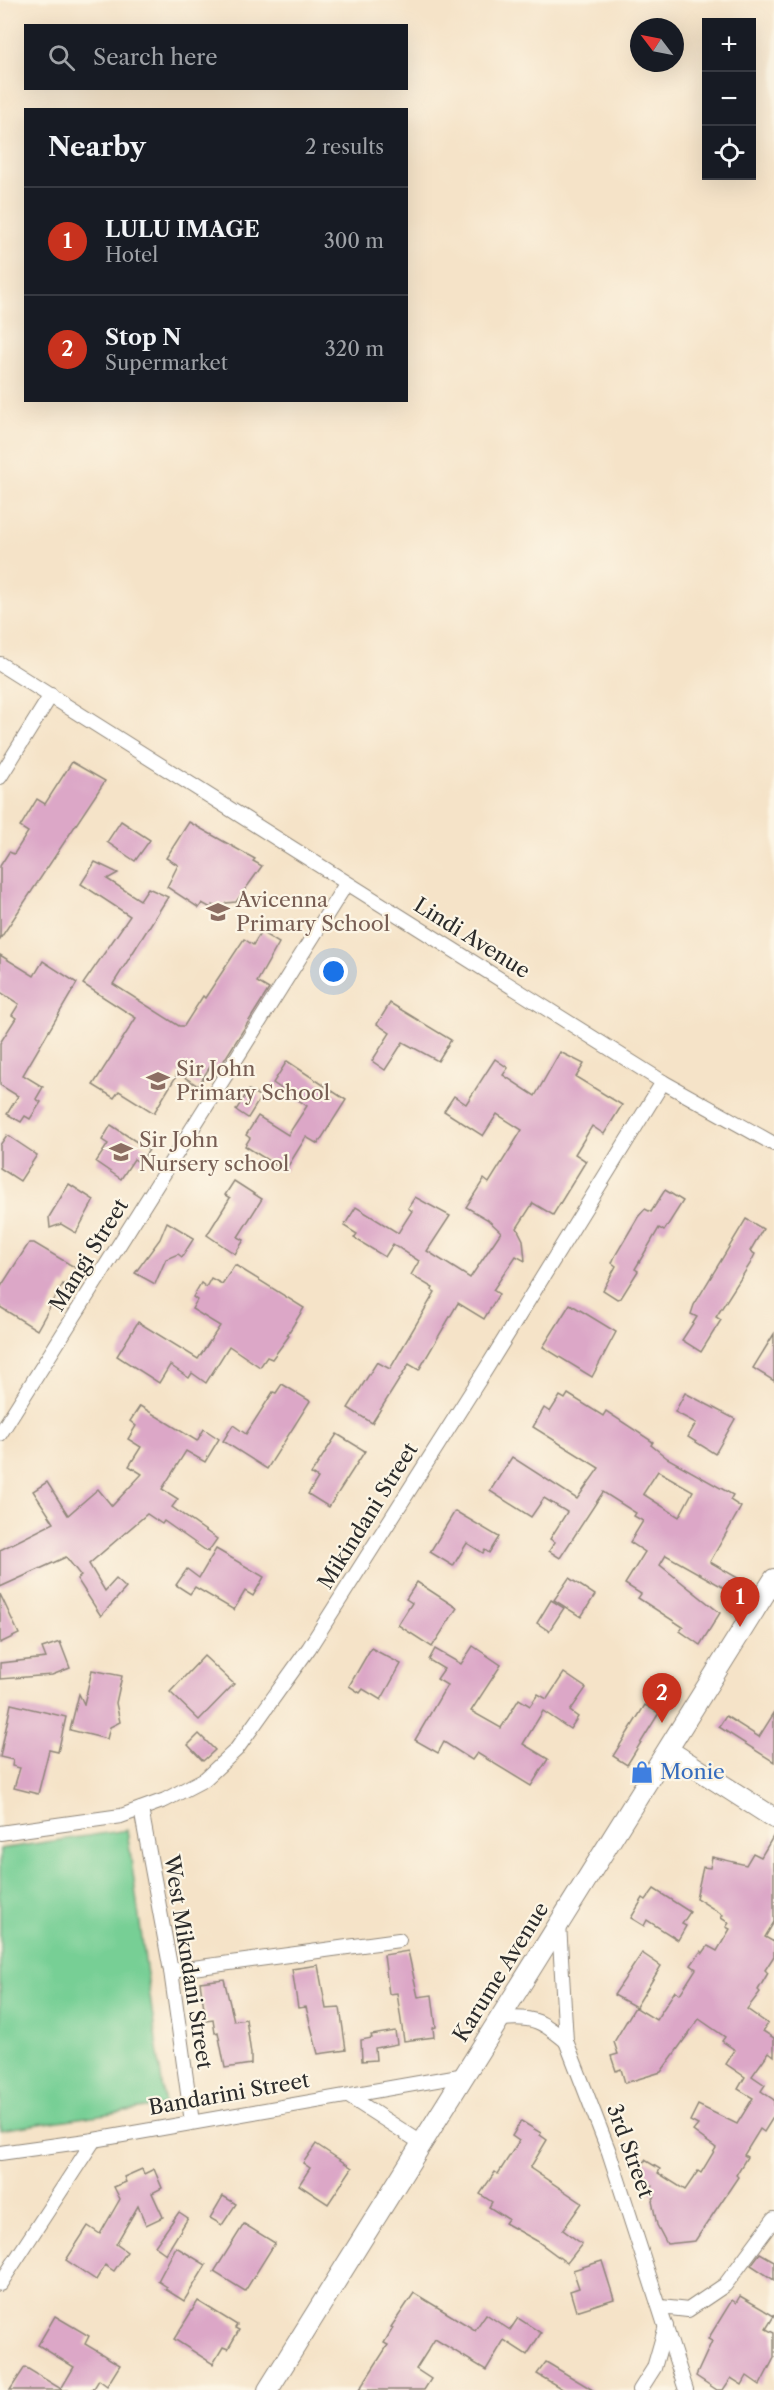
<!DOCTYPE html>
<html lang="en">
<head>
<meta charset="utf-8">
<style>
	body { margin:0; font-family:"Libre Caslon Text",serif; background:#20242c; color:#f1f3f6 }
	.controls { position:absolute; right:18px; top:18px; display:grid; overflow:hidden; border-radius:0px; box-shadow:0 6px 24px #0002 }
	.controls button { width:54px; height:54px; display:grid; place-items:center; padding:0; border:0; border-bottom:2px solid #363941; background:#171b24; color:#f1f3f6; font:30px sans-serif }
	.compass { position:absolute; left:630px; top:18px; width:54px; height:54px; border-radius:50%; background:#171b24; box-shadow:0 6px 24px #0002; rotate:302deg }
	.you { position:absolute; left:334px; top:972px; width:21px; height:21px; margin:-15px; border:4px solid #fff; border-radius:50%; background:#1a73e8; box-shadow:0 0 0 9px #1a73e833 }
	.badge { display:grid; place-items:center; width:39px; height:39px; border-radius:50%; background:#c8321e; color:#fff; font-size:20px; font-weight:700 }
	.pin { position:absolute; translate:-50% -50px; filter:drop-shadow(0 2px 3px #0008) }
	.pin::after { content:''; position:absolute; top:32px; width:21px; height:18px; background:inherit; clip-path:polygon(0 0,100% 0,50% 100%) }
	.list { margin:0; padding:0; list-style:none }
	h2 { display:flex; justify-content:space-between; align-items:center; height:78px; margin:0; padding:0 24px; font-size:26px }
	h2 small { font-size:20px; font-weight:400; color:#9ea1a6 }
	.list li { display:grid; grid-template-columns:39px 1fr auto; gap:18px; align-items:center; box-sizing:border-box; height:108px; padding:0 24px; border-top:2px solid #363941 }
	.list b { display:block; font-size:22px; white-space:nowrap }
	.list p { margin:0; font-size:20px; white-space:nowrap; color:#9ea1a6 }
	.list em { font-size:20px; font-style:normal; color:#9ea1a6 }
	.icon { flex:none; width:33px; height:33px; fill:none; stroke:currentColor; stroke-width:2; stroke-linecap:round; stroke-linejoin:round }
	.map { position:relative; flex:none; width:774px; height:2390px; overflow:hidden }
	.search { position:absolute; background:#171b24; box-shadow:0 6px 24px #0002; left:24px; top:24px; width:384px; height:66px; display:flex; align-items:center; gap:15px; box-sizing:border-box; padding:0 21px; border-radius:0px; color:#9ea1a6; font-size:22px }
	.panel { position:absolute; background:#171b24; box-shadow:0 6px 24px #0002; left:24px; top:108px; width:384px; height:294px; border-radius:0px }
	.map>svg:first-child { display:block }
</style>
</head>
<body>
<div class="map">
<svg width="774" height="2390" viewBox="0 0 774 2390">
	<rect width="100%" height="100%" fill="#fcf5e5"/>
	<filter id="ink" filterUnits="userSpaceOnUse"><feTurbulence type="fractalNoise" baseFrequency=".0167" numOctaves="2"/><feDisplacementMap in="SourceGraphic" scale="12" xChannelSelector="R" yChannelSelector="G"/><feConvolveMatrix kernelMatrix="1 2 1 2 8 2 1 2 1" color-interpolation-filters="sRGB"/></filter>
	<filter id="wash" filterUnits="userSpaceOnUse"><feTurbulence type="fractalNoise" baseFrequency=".008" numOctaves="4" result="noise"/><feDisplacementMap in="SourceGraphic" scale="24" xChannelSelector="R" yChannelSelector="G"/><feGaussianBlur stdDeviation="1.35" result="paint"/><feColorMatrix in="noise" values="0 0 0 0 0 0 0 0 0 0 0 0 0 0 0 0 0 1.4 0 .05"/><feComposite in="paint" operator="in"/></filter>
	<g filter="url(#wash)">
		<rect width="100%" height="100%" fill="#f5e3c8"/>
		<path fill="#77cf95" stroke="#517d60" stroke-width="1.5" d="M127 1830 165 2105 0 2130V1849Z"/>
		<g id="blocks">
			<g fill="#dca7c7" fill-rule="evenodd">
				<path d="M72 762 105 781 0 939V866L9 852 14 854 28 832 20 827 37 799 45 804Z"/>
				<path d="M121 821 150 840 135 861 107 842Z"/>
				<path d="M189 822 255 859 253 861 262 866 236 902 226 903 222 910 213 905 211 908 202 903 199 908 167 887 178 865 166 858Z"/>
				<path d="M95 862 118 873 107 879 140 900 148 888 168 897 113 984 179 1026H184L203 996 205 998 244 939 253 945 261 932 279 943 257 982 269 989 218 1070 211 1065 198 1086 178 1073 154 1113 119 1091 114 1098 93 1085 136 1018 83 984 130 916 81 884Z"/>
				<path d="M0 955 34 976 43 961 77 983 23 1075 43 1087 36 1099 41 1102 30 1119 25 1116 21 1122 7 1114 18 1096 0 1085V1043L16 1018 12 1015 19 1004 0 992Z"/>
				<path d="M390 1003 451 1040 438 1061 403 1042 385 1070 372 1061 390 1033 377 1024Z"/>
				<path d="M560 1052 584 1064 576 1077 622 1105 604 1134 592 1126 575 1154 586 1161 553 1215 533 1203 517 1228 523 1240 525 1261 516 1256 493 1290 499 1294 484 1319 458 1303 419 1370 409 1364 372 1423 348 1408 377 1362 390 1369 435 1292 432 1290 433 1288 411 1275 419 1261 393 1244 385 1257 354 1238 357 1234 344 1226 356 1207 398 1233 412 1211 408 1208 415 1197 450 1216 427 1251 470 1278 501 1232 487 1219 466 1207 484 1179 489 1183 522 1130 497 1114 483 1136 444 1111 454 1096 466 1104 495 1059 508 1068 503 1075 535 1096Z"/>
				<path d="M287 1061 346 1100 318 1144 306 1137 285 1171 245 1146 250 1138 246 1135 258 1116 288 1135 307 1106 273 1083Z"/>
				<path d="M249 1090 261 1097 248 1118 236 1110Z"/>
				<path d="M111 1125 149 1150 140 1163 134 1159 121 1179 96 1162 108 1144 102 1140Z"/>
				<path d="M7 1135 37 1155 20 1181 0 1168V1145Z"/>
				<path d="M234 1181 262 1199 238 1237 244 1240 235 1254 207 1235 230 1198 225 1195Z"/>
				<path d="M69 1184 94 1200 76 1233 61 1224 50 1228 49 1217Z"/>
				<path d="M665 1190 683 1201 664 1231 659 1228 635 1269 638 1271 621 1298 617 1299 603 1290 616 1266 612 1263 615 1256 638 1217 645 1209 651 1212Z"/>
				<path d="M746 1219 763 1229 750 1251 755 1254 750 1264 716 1317 721 1320 701 1352 682 1340 697 1317 691 1314 694 1305Z"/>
				<path d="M167 1222 194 1238 182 1257 178 1254 166 1259 155 1284 135 1273 160 1239Z"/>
				<path d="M29 1243H34L76 1268 65 1286 63 1284 37 1330 0 1307V1288Z"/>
				<path d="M235 1265 304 1308 287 1335 289 1336 272 1359 267 1357 260 1367 229 1346 206 1383 192 1373 189 1378 170 1365 159 1383 117 1356 138 1322 198 1359 220 1326 192 1309 197 1300 193 1297 201 1283 206 1287 211 1278 222 1284Z"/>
				<path d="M570 1304 616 1332 592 1377 543 1347Z"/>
				<path d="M774 1334V1381L753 1368Z"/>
				<path d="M282 1384 310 1401 267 1469 223 1441 233 1425 246 1434 273 1392 276 1393Z"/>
				<path d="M685 1393 735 1419 715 1454 688 1437 696 1423 675 1412Z"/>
				<path d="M568 1394 603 1416 606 1411 653 1442 651 1445 667 1458 733 1495 730 1500 741 1507 710 1562 743 1581 735 1594 666 1555 660 1565 720 1613 700 1645 680 1631 683 1627 638 1598 641 1594 625 1584 645 1552 630 1542 643 1521 634 1516 636 1513 603 1492 560 1558 549 1551 555 1542 550 1539 567 1512 544 1498 531 1517 490 1491 512 1457 577 1499 599 1468 533 1427 544 1408 550 1412 560 1396 565 1399ZM658 1471 693 1491 679 1517 643 1494Z"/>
				<path d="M140 1406 197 1441 204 1429 219 1439 205 1462 186 1451 162 1489 178 1499 172 1507 217 1539 208 1552 164 1521 162 1524 147 1514 89 1564 105 1591 116 1579 126 1588 101 1616 77 1579 81 1576 66 1557 0 1587V1550L54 1523 33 1491 47 1482 68 1515 98 1489 112 1506 142 1474 129 1466 141 1447 128 1439 136 1426 130 1421Z"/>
				<path d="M337 1434 365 1451 329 1507 308 1494 318 1478 311 1474Z"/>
				<path d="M455 1511 499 1537 489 1553 485 1550 483 1553 467 1543 453 1566 430 1552Z"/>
				<path d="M216 1549 264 1577 253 1596 245 1591 234 1610 195 1587 190 1594 176 1585 187 1569 199 1578Z"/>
				<path d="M569 1578 595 1595 581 1617 554 1600Z"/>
				<path d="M417 1582 457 1608 432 1647 398 1625 412 1603 406 1599Z"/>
				<path d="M0 1594 19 1634 0 1643Z"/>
				<path d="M551 1600 564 1608 549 1631 537 1623Z"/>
				<path d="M60 1642 70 1668 52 1675 0 1679V1663L46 1658 42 1648Z"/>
				<path d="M473 1646 501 1665 471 1711 501 1728 519 1699 530 1706 538 1694 547 1699 564 1673 586 1688 570 1711 578 1717 570 1729 543 1711 523 1744 548 1759 531 1786 477 1753 472 1760 444 1742 438 1753 415 1740 447 1685 437 1679 444 1669 429 1660 435 1649 461 1664Z"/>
				<path d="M371 1648 401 1664 381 1700 363 1689 360 1693 349 1686Z"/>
				<path d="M204 1656 234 1684 199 1720 170 1692Z"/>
				<path d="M92 1670 122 1676 116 1703 120 1722 110 1727 107 1739 70 1730 79 1694 84 1704Z"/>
				<path d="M11 1704 66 1717 58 1752 49 1750 38 1794 14 1788 20 1768 12 1766 13 1760 0 1757Z"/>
				<path d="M645 1705 659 1713 627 1765 613 1756Z"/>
				<path d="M774 1713V1762L719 1727 726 1716 759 1737Z"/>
				<path d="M199 1734 215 1750 203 1761 188 1745Z"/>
				<path d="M774 1835V1922L765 1937 774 1942V1956L765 1970 768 1973 758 1990 760 1992 747 2009 768 2024 763 2031 774 2038V2056L769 2052 752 2076 765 2085 761 2091 774 2100V2116L764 2132 760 2129 744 2155 747 2157 736 2175 738 2177 695 2241 667 2244 657 2225 652 2201 655 2196 649 2192 652 2186 641 2179 643 2176 637 2172 645 2160 660 2169 658 2173 685 2190 698 2171 701 2173 716 2148 693 2131 698 2125 690 2121 698 2105 737 2124 753 2098 738 2089 745 2077 726 2064 735 2050 722 2041 725 2037 699 2019 661 2072 625 2083 621 2069 616 2071 611 2056 618 2054 614 2042 635 2007 656 2020 675 1991 680 1994 696 1969 691 1965 701 1951 703 1953 708 1946 717 1951 730 1929 726 1927 729 1923 721 1918 723 1915 696 1898 703 1867 710 1868 712 1857 746 1865 753 1853 761 1857Z"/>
				<path d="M654 1889 690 1912 682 1924 686 1926 678 1940 647 1920 644 1926 631 1918 643 1898 646 1900Z"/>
				<path d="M408 1951 418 1997 432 1995 436 2027 433 2028 434 2037 404 2041 397 1993 389 1994 384 1955Z"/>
				<path d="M642 1953 661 1966 636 2007 614 1995Z"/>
				<path d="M318 1965 326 2009 340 2008 346 2050 318 2054 306 2007 298 2008 292 1969Z"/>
				<path d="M224 1979 234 2021 246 2019 251 2054V2064L225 2068 218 2032 215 2033 213 2020 206 2021 200 1982Z"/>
				<path d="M395 2031 397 2044 375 2048 376 2060 362 2061 361 2040 372 2038 371 2035Z"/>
				<path d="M521 2121 541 2133 540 2135 547 2140 530 2168 582 2203 563 2230 582 2244 567 2263 537 2241 505 2223 508 2219 489 2207 492 2202 480 2194 495 2172 498 2174 519 2141 512 2136Z"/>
				<path d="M316 2144 352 2168 328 2204 299 2185 310 2168 303 2163Z"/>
				<path d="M142 2169 144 2174 154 2169 162 2188 152 2193 163 2217 146 2225 138 2206 116 2244 127 2252 114 2271 105 2265 96 2280 66 2260 88 2226 100 2234 120 2199 114 2187 126 2182 124 2177Z"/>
				<path d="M223 2196 236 2204 222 2225 210 2218Z"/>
				<path d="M179 2212 188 2218 166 2254 155 2246Z"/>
				<path d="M244 2224 275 2243 245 2291 214 2272Z"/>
				<path d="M176 2247 206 2265 184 2301 165 2289 167 2287 158 2281Z"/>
				<path d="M760 2253 774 2261V2280L751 2265Z"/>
				<path d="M602 2261 614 2299 576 2311 570 2291 579 2288 573 2270Z"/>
				<path d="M414 2293 475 2330 486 2314 510 2330 518 2318 541 2333 527 2355 504 2340 486 2370 435 2339 416 2369 431 2379 424 2390H359L388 2345 384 2343 393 2328 391 2327Z"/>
				<path d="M740 2296 774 2316 766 2329 774 2333V2358L760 2385 747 2376 742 2385 731 2378 723 2390H717L696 2376 712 2341 708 2339 732 2300 736 2303Z"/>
				<path d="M198 2301 237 2325 235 2328 239 2330 228 2349 223 2347 213 2364 174 2339Z"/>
				<path d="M55 2316 89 2336 85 2344 120 2365 107 2386 99 2380 93 2390H10L25 2367 61 2389 74 2367 38 2345Z"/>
				<path d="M546 2362 593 2390H564L537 2374Z"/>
			</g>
		</g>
	</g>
	<g filter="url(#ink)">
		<use href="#blocks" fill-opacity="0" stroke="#90877a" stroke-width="1.5"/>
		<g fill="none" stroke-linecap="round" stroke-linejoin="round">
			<g stroke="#90877a" stroke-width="16">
				<g id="street">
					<path d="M0 664 663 1082 774 1144"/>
					<path d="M0 777 51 695"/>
					<path d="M0 1434 346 884"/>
					<path d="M141 1809 171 1971 192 2122"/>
					<path d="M0 1833 121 1816 165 1800 205 1779 236 1750 309 1648 486 1369 663 1082"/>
					<path d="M559 1924 566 2041 609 2152 686 2390"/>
					<path d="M171 1971 399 1940"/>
					<path d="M503 2019C534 2016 543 2022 566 2041"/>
					<path d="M350 2097 423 2144"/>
					<path d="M0 2153 94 2140 465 2075"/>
					<path d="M0 2284 94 2140"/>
					<path d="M661 2307 688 2310 725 2285 774 2219"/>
					<path d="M640 2390 654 2368 666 2326"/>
				</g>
			</g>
			<g stroke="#90877a" stroke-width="22">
				<g id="secondary">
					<path d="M668 1750 774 1818"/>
					<path d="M268 2390C438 2120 607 1850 774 1579"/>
				</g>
			</g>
			<use href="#street" stroke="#fff" stroke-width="14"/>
			<use href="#secondary" stroke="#fff" stroke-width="20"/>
		</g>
	</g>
	<defs>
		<g id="school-bare" transform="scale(1.8)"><path d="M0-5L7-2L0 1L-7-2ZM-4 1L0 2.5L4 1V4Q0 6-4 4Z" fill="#8d6e63" stroke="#fcf5e5" stroke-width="2.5" paint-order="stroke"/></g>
		<g id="shop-bare" transform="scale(1.8)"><path d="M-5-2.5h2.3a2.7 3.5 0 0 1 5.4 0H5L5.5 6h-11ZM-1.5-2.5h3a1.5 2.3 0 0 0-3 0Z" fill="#3f7fe0" stroke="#fcf5e5" stroke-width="2.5" paint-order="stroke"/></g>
	</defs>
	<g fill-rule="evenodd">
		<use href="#school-bare" x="218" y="912"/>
		<use href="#school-bare" x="158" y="1081"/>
		<use href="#school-bare" x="121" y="1152"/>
		<use href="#shop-bare" x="642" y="1772"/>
	</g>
	<g text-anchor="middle" stroke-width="4.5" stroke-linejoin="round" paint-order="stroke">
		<g font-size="21" fill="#785e54" stroke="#fcf5e5" text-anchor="start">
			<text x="236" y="907">Avicenna<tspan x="236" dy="24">Primary School</tspan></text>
			<text x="176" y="1076">Sir John<tspan x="176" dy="24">Primary School</tspan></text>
			<text x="139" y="1147">Sir John<tspan x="139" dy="24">Nursery school</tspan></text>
		</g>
		<g font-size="21" fill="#2b2b2b" stroke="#fcf5e5">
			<text transform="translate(472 938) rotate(32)" y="7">Lindi Avenue</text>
			<text transform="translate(89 1255) rotate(-58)" y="7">Mangi Street</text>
			<text transform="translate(368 1516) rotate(-58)" y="7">Mikindani Street</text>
			<text transform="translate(188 1962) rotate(81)" y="7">West Mikndani Street</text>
			<text transform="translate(501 1972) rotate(-58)" y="7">Karume Avenue</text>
			<text transform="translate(229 2094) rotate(-10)" y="7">Bandarini Street</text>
			<text transform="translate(630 2151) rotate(70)" y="7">3rd Street</text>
		</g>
		<g font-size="21" fill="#366cbe" stroke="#fcf5e5" text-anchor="start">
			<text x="660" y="1779">Monie</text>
		</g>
	</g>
</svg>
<div class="controls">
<button>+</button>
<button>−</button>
<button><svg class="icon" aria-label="locate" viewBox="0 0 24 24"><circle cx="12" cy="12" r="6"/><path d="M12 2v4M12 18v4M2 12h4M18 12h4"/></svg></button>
</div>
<svg class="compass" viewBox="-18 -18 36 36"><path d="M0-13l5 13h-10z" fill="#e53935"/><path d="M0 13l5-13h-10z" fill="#9ea1a6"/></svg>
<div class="you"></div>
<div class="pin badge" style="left:740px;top:1627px">1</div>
<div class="pin badge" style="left:662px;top:1723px">2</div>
<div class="search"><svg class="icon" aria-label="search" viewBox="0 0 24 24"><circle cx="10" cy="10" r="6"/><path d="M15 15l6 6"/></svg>Search here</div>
<section class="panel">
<h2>Nearby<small>2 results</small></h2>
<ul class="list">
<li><span class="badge">1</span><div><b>LULU IMAGE</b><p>Hotel</p></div><em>300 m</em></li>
<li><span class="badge">2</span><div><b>Stop N</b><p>Supermarket</p></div><em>320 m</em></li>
</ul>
</section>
</div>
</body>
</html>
